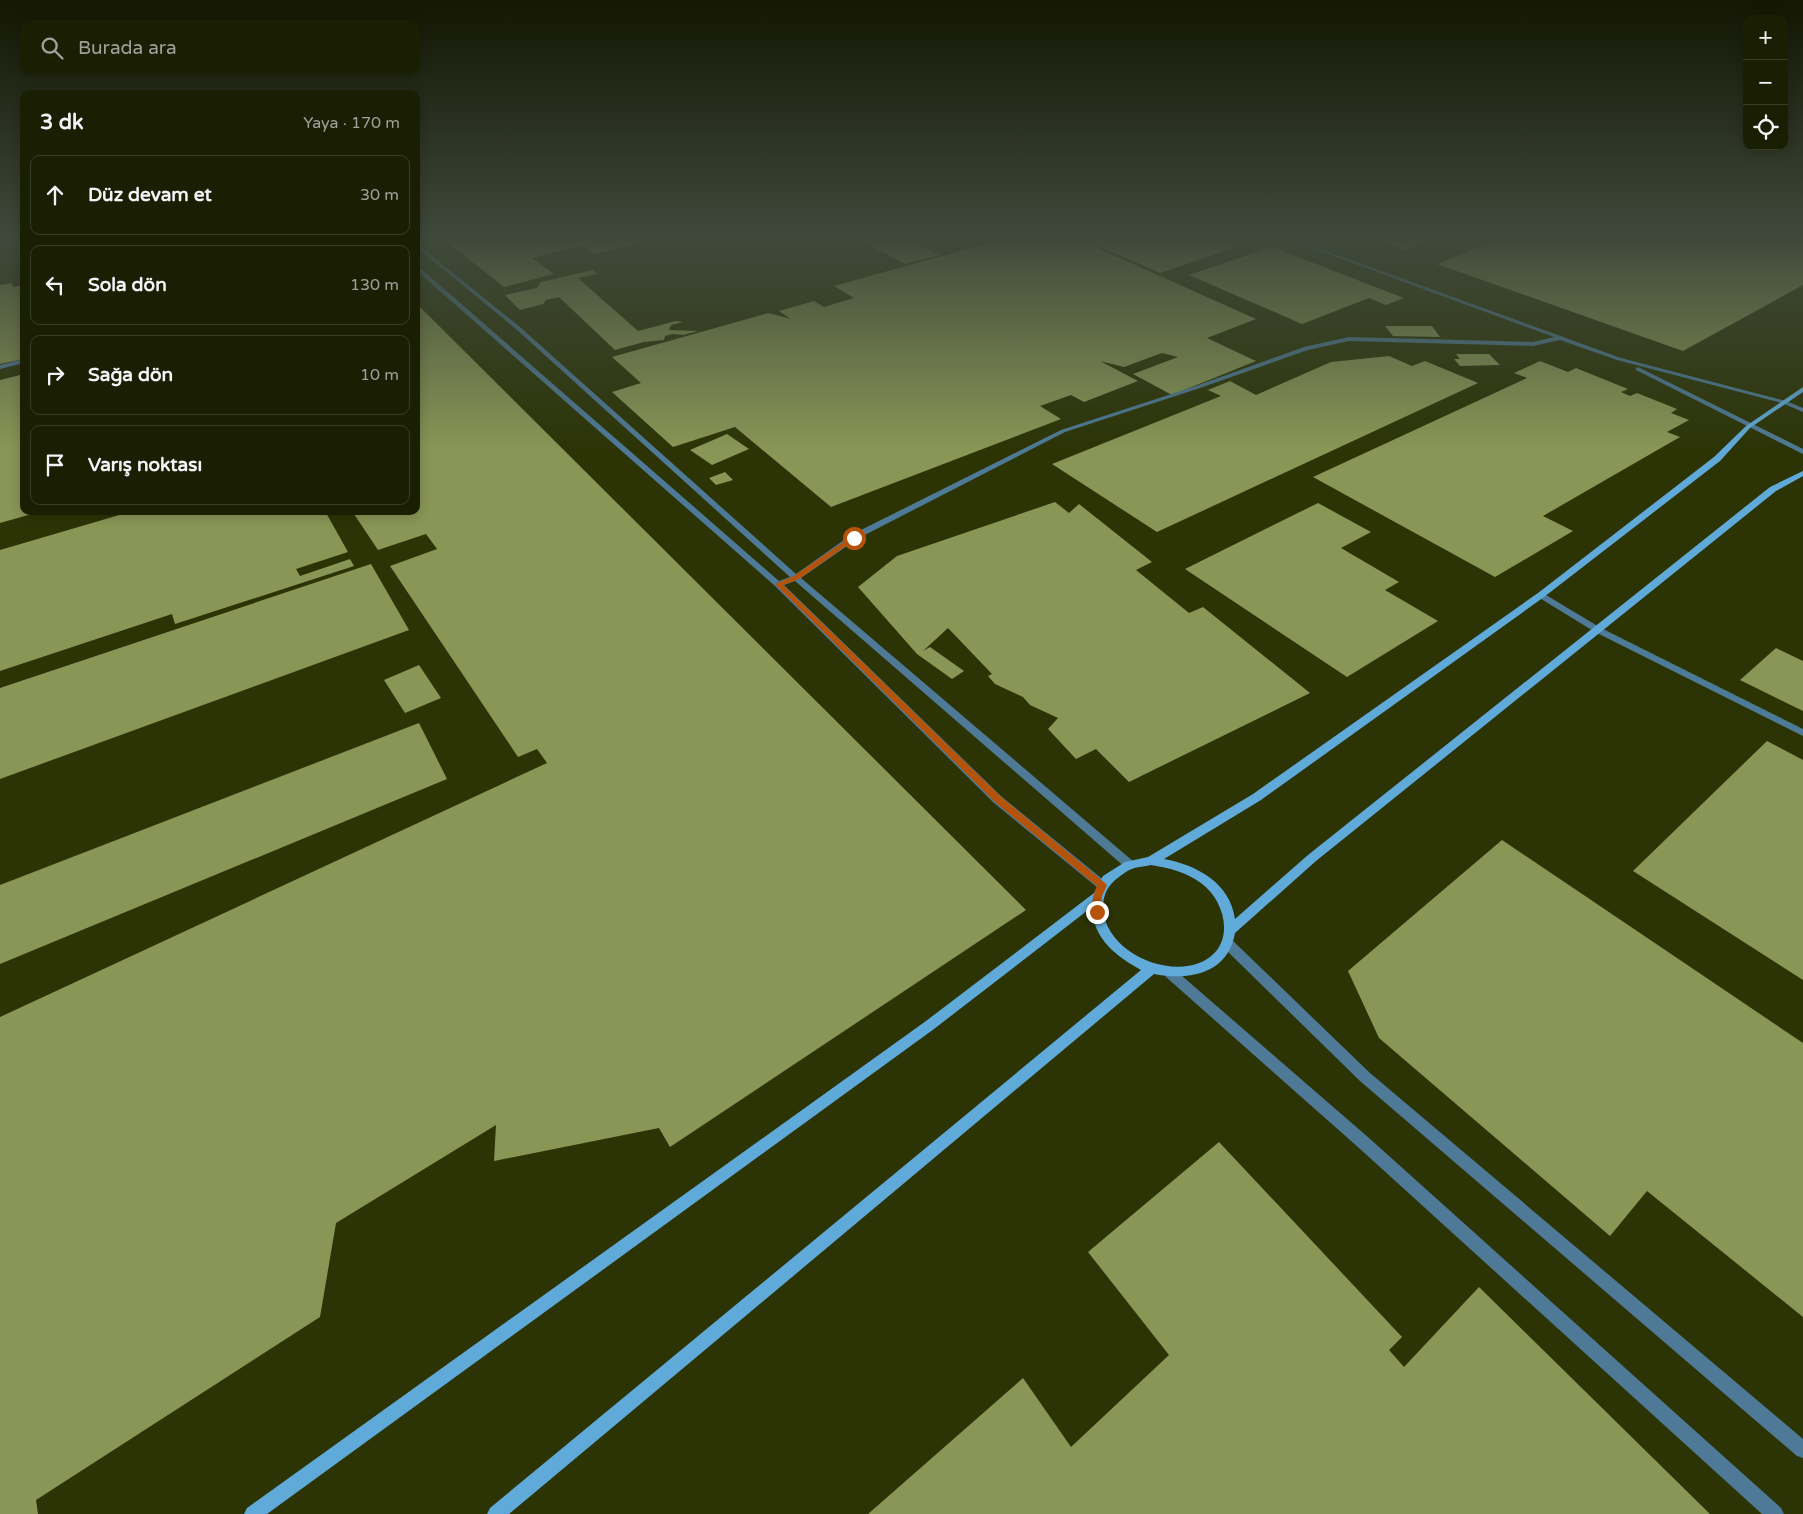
<!DOCTYPE html>
<html lang="tr">
<head>
<meta charset="utf-8">
<style>
	body { margin:0; font-family:"Varela Round",sans-serif; background:#23270e; color:#f1f3f6 }
	.controls { position:absolute; right:15px; top:15px; display:grid; overflow:hidden; border-radius:10px; box-shadow:0 2px 12px #0003 }
	.controls button { width:45px; height:45px; display:grid; place-items:center; padding:0; border:0; border-bottom:1px solid #383d26; background:#1a1f04; color:#f1f3f6; font:25px sans-serif }
	.stop { position:absolute; width:15px; height:15px; margin:-11px; border:4px solid #b45309; border-radius:50%; background:#fff }
	.stop.end { background:#b45309; border-color:#fff; box-shadow:0 1px 5px #0008 }
	.list { margin:0; padding:0; list-style:none }
	h2 { display:flex; justify-content:space-between; align-items:center; height:65px; margin:0; padding:0 20px; font-size:21px }
	h2 small { font-size:16px; font-weight:400; color:#9fa29a }
	.list li { display:grid; grid-template-columns:32px 1fr auto; gap:15px; align-items:center; box-sizing:border-box; height:80px; margin:0 10px 10px; padding:0 10px; border:1px solid #383d26; border-radius:10px }
	.list b { display:block; font-size:19px; white-space:nowrap }
	.list em { font-size:16px; font-style:normal; color:#9fa29a }
	.icon { flex:none; width:28px; height:28px; fill:none; stroke:currentColor; stroke-width:2; stroke-linecap:round; stroke-linejoin:round }
	.map { position:relative; flex:none; width:1803px; height:1514px; overflow:hidden }
	.search { position:absolute; background:#1a1f04; box-shadow:0 2px 12px #0003; left:20px; top:20px; width:400px; height:55px; display:flex; align-items:center; gap:12px; box-sizing:border-box; padding:0 18px; border-radius:10px; color:#9fa29a; font-size:19px }
	.panel { position:absolute; background:#1a1f04; box-shadow:0 2px 12px #0003; left:20px; top:90px; width:400px; height:425px; border-radius:10px }
	.map>svg:first-child { display:block }
</style>
</head>
<body>
<div class="map">
<svg width="1803" height="1514" viewBox="0 0 1803 1514">
	<rect width="100%" height="100%" fill="#232905"/>
	<path fill="#2c3406" d="M0 238H24V511H416V238H1803V1514H0Z"/>
	<g fill="#899656">
		<path d="M442 238H657L596 254 583 245 532 258 554 274 504 287Z"/>
		<path d="M856 238H907L940 255 905 264Z"/>
		<path d="M1007 238H1075L1256 319 1207 338 1256 361 1172 395 1133 374 1178 357 1162 353 1124 367 1100 361 1138 381 1084 402 1071 395 1040 406 1061 419 831 507 735 427 673 447 612 392 641 383 612 357 768 313 791 319 779 311 814 301 824 307 854 298 834 286Z"/>
		<path d="M1080 238H1212L1236 247 1160 273Z"/>
		<path d="M1371 238H1437L1405 250Z"/>
		<path d="M1503 238H1803V285L1683 351 1437 264Z"/>
		<path d="M1272 247 1404 298 1386 305 1369 298 1302 324 1189 275Z"/>
		<path d="M593 270 597 274 578 278 638 331 676 321 683 322 671 325 669 330 698 331 683 335 673 334 665 336 664 340 644 342 615 350 559 297 546 300 543 304 520 310 505 295 537 288 541 282Z"/>
		<path d="M12 283 13 287 24 285V359L0 364V285Z"/>
		<path d="M416 303 1026 910 670 1147 659 1128 494 1161 496 1125 336 1223 320 1317 36 1500 38 1514H0V1017L547 763 537 749 518 757 390 566 437 549 426 534 378 550 352 511H416Z"/>
		<path d="M1385 326H1432L1440 337 1393 336Z"/>
		<path d="M1456 354H1489L1500 365 1460 366 1454 359H1460Z"/>
		<path d="M1389 356 1412 366 1425 361 1478 383 1157 532 1052 464 1221 396 1208 390 1230 381 1256 395 1331 362Z"/>
		<path d="M1540 361 1568 372 1576 368 1628 389 1621 392 1630 396 1637 393 1677 409 1671 413 1689 420 1667 432 1680 437 1543 516 1573 531 1495 577 1313 477 1527 378 1514 373Z"/>
		<path d="M24 374V511L39 512 0 523V380Z"/>
		<path d="M727 434 749 449 712 465 690 450Z"/>
		<path d="M725 472 733 480 716 485 709 478Z"/>
		<path d="M1055 502 1069 513 1079 504 1152 562 1136 570 1189 613 1203 607 1310 693 1129 782 1096 749 1076 759 1048 729 1058 718 1030 705 1023 697 995 684 988 676 992 674 948 628 923 651 930 647 964 671 952 679 917 654 858 587 897 556Z"/>
		<path d="M1318 503 1371 532 1341 548 1399 582 1385 590 1438 621 1347 677 1185 569Z"/>
		<path d="M133 511H325L348 552 296 569 300 576 350 559 354 566 175 624 172 614 0 671V550Z"/>
		<path d="M371 564 409 630 0 779V688Z"/>
		<path d="M1776 648 1803 661V711L1740 680Z"/>
		<path d="M419 665 441 698 405 713 384 680Z"/>
		<path d="M419 723 447 779 0 964V885Z"/>
		<path d="M1767 741 1803 760V980L1633 871Z"/>
		<path d="M1502 840 1803 1043V1317L1647 1191 1610 1236 1379 1038 1348 971Z"/>
		<path d="M1219 1142 1402 1337 1389 1350 1404 1367 1479 1287 1710 1514H868L1023 1378 1071 1447 1169 1355 1088 1252Z"/>
	</g>
	<g fill="none" stroke-linecap="round" stroke-linejoin="round">
		<g fill="#4e7a97" fill-rule="evenodd">
			<path d="M1284 238H1291L1621 358 1786 401 1803 408V412L1782 403 1617 360 1560 340 1533 346 1349 341 1308 350 1197 389 1065 432 857 539 801 578 1134 862 1136 865 1134 868 1130 869 1126 868 795 581 784 585 1002 797 1106 882 1108 885 1106 888 1102 890 1098 888 994 803 775 586 416 270V267H419L779 581 790 577 516 329 416 247V243L520 327 796 574 851 535 1061 430 1193 387 1304 347 1349 337 1533 342 1554 337Z"/>
			<path d="M24 359V363L0 369V365Z"/>
			<path d="M1638 367 1803 449V454L1636 370 1635 369Z"/>
			<path d="M1541 592 1601 628 1803 729V736L1595 632 1538 597V593Z"/>
			<path d="M1228 939 1232 940 1370 1073 1803 1439V1458L1797 1456 1360 1081 1224 948 1222 944 1224 940Z"/>
			<path d="M1170 968 1174 969 1369 1138 1781 1508 1784 1514H1762L1359 1148 1166 977 1164 973 1166 969Z"/>
		</g>
		<path fill="#60aad9" fill-rule="evenodd" d="M1803 387V392L1750 428 1720 461 1544 597 1261 800 1164 859C1197 865 1230 883 1235 919L1308 855 1770 487 1803 471V476L1776 491 1316 861 1235 933C1228 974 1189 981 1154 974L509 1514H487L490 1508 1141 970C1116 956 1093 939 1092 907L934 1029 267 1514H244L247 1508 926 1021 1094 893 1103 876 1125 862 1148 857 1253 794 1538 593 1714 457 1746 426ZM1151 865C1169 868 1186 872 1201 883 1228 903 1236 949 1199 963 1163 977 1105 950 1103 908 1103 894 1108 885 1119 877 1123 874 1128 870 1132 869 1138 866 1145 867 1151 865Z"/>
	</g>
	<linearGradient id="sky" x2="0" y2="1"><stop stop-color="#131703"/><stop offset="0.53" stop-color="#3f493b"/><stop offset="1" stop-color="#3f493b" stop-opacity="0"/></linearGradient>
	<rect width="1803" height="450" fill="url(#sky)"/>
	<path fill="#b45309" d="M852 536 857 538 799 579 783 585 1001 797 1105 883 1107 885 1102 896 1100 915H1093C1090 906 1093 895 1097 886L995 802 775 584 794 576Z"/>
</svg>
<div class="controls">
<button>+</button>
<button>−</button>
<button><svg class="icon" aria-label="locate" viewBox="0 0 24 24"><circle cx="12" cy="12" r="6"/><path d="M12 2v4M12 18v4M2 12h4M18 12h4"/></svg></button>
</div>
<div class="stop" style="left:854px;top:538px"></div>
<div class="stop end" style="left:1097px;top:912px"></div>
<div class="search"><svg class="icon" aria-label="search" viewBox="0 0 24 24"><circle cx="10" cy="10" r="6"/><path d="M15 15l6 6"/></svg>Burada ara</div>
<section class="panel">
<h2>3 dk<small>Yaya · 170 m</small></h2>
<ul class="list">
<li><svg class="icon" aria-label="ahead" viewBox="0 0 24 24"><path d="M12 20V5M6 11l6-6 6 6"/></svg><div><b>Düz devam et</b></div><em>30 m</em></li>
<li><svg class="icon" aria-label="left" viewBox="0 0 24 24"><path d="M17 20v-9H6M10 6l-5 5 5 5"/></svg><div><b>Sola dön</b></div><em>130 m</em></li>
<li><svg class="icon" aria-label="right" viewBox="0 0 24 24"><path d="M7 20v-9h11M14 6l5 5-5 5"/></svg><div><b>Sağa dön</b></div><em>10 m</em></li>
<li><svg class="icon" aria-label="arrive" viewBox="0 0 24 24"><path d="M6 21V4h12l-3 4 3 4H6"/></svg><div><b>Varış noktası</b></div></li>
</ul>
</section>
</div>
</body>
</html>
